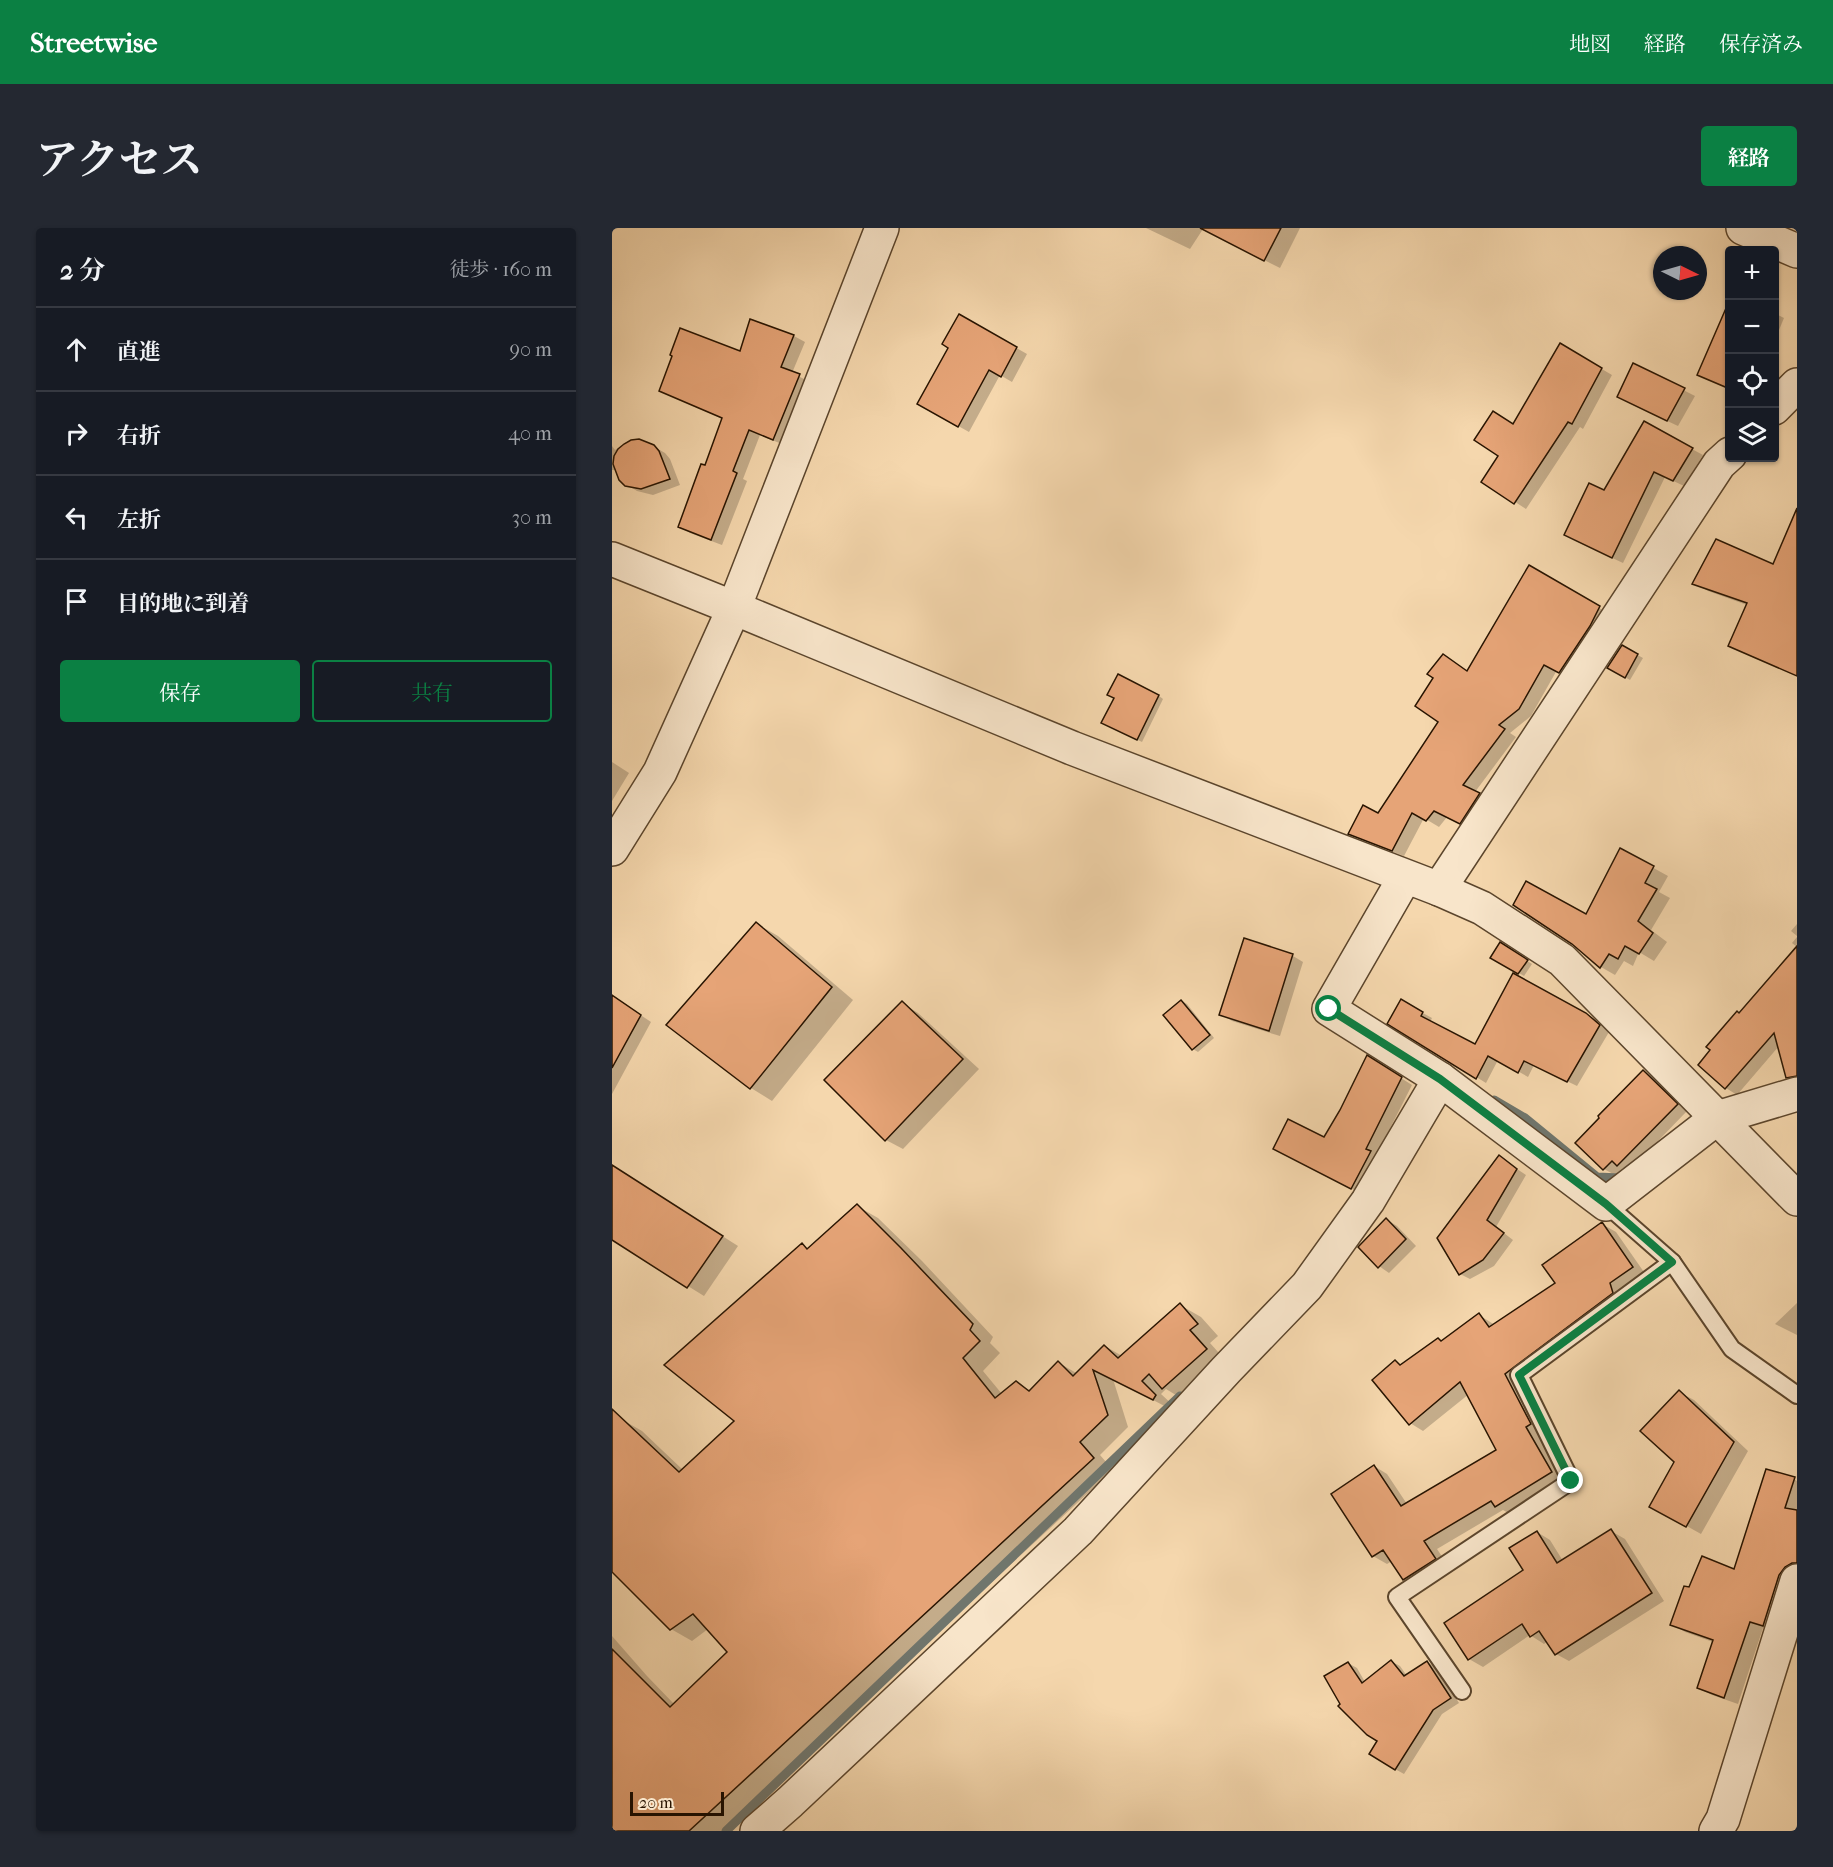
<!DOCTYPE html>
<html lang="ja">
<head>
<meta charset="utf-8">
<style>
	body { margin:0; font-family:"IM FELL French Canon","Noto Serif JP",serif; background:#242831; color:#f1f3f6 }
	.controls { position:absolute; right:18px; top:18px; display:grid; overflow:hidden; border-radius:6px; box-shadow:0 2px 4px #0004 }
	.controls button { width:54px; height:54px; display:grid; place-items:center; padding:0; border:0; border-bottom:2px solid #363941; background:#171b24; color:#f1f3f6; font:30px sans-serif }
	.compass { position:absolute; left:1041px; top:18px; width:54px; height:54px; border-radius:50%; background:#171b24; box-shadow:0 2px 4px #0004; rotate:95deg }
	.scale { position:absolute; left:18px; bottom:15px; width:94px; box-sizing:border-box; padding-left:6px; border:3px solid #281401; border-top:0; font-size:16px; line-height:21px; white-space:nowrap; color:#281401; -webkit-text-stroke:4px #f8e5ca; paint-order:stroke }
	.stop { position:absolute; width:18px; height:18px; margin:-14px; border:4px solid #0b8043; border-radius:50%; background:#fff }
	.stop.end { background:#0b8043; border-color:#fff; box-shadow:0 2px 6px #0008 }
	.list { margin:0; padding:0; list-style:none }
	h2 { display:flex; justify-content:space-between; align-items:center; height:78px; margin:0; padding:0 24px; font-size:26px }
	h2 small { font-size:20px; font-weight:400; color:#9ea1a6 }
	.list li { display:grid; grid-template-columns:39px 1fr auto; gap:18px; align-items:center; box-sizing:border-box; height:84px; padding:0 24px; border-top:2px solid #363941 }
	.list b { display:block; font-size:22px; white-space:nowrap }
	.list em { font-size:20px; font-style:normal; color:#9ea1a6 }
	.actions { display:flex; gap:12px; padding:18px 24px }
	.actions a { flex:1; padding:14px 0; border:2px solid #0b8043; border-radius:6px; text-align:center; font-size:21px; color:#0b8043 }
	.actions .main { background:#0b8043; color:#fff }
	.icon { flex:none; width:33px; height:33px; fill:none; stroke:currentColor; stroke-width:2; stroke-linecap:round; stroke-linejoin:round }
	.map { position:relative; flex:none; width:1185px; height:1603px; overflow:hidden; border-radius:6px }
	header { display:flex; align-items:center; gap:36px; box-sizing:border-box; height:84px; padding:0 30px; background:#0b8043; color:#fff }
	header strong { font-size:28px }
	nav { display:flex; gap:33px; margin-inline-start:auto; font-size:21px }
	.intro { display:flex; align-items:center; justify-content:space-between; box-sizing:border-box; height:144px; padding:0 36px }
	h1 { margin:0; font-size:42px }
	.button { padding:15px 27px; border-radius:6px; background:#0b8043; color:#fff; font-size:21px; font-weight:700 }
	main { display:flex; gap:36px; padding:0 36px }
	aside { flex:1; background:#171b24; border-radius:6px; box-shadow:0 2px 4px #0004 }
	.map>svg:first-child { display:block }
</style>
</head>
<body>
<header>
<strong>Streetwise</strong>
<nav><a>地図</a><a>経路</a><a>保存済み</a></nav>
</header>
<div class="intro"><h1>アクセス</h1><a class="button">経路</a></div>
<main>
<aside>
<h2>2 分<small>徒歩 · 160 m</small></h2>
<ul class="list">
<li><svg class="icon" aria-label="ahead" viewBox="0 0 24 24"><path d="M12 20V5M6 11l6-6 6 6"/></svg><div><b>直進</b></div><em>90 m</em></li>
<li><svg class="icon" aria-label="right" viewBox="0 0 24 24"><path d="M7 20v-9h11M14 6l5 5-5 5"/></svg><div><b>右折</b></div><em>40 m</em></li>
<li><svg class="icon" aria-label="left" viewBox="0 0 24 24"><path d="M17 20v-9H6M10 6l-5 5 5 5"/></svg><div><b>左折</b></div><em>30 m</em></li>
<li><svg class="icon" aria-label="arrive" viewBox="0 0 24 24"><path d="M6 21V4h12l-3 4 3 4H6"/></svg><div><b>目的地に到着</b></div></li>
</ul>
<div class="actions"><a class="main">保存</a><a>共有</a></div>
</aside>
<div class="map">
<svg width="1185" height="1603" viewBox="0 0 1185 1603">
	<rect width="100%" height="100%" fill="#f5d7ad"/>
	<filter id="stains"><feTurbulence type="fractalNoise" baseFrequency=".00333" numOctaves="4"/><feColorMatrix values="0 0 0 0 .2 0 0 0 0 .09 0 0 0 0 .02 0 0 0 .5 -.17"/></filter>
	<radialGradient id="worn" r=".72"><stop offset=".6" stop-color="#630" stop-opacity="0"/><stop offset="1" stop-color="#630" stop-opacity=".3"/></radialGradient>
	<g fill="#0003">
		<path d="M534 0H688L668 40 591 1 578 21Z"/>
		<path d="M1162 85 1172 90 1162 114Z"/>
		<path d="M347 88 415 126 400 154 388 147 357 204 307 176 338 119Z"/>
		<path d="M139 93 182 108 193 114 180 145 198 154 172 217 148 207 131 251 135 253 110 317 78 305 68 298 94 239 112 191 49 163 129 125Z"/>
		<path d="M949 117 1000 147 971 201 968 199 914 281 871 253 888 228 901 198Z"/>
		<path d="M1022 137 1083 168 1066 198 1017 175Z"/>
		<path d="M1032 195 1091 227 1072 258 1053 249 1011 335 964 313Z"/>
		<path d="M20 213 34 214 53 225 58 231 68 257 41 267 25 263 14 256 8 251 3 242H0V218L3 222Z"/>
		<path d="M1185 327V448L1132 425 1118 417 1135 377 1096 363 1082 355 1162 338Z"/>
		<path d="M917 339 999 387 959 451 945 442 919 488 898 505 904 509 863 564 879 574 860 601 835 589 827 599 812 590 792 628 749 612 738 605 766 587 828 493 823 450 832 428 856 443Z"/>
		<path d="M1011 419 1031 430 1018 452 997 440Z"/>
		<path d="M547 468 551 471 530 514 496 497 503 470Z"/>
		<path d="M0 534 17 545 0 573Z"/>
		<path d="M1009 622 1056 648 1047 664 1058 670 1039 702 1055 714 1042 733 1027 724 1021 738 1012 733 1003 747 989 739 961 715Z"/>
		<path d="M145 696 166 708 241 772 160 873 139 860 56 797Z"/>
		<path d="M1185 696V708L1179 703Z"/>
		<path d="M1185 709V719L1180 715Z"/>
		<path d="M633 712 681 728 691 734 668 808 620 793 609 786Z"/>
		<path d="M889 716 920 736 912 748 880 729Z"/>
		<path d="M1185 720V848L1167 818 1125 867 1114 860 1088 837 1128 786Z"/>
		<path d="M901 747 984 792 997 804 965 858 922 837 916 849 886 832 874 855 777 795 789 773 820 790 818 794 863 818Z"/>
		<path d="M0 768 39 794 0 866Z"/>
		<path d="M570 773 575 776 602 810 586 824 581 821 553 787Z"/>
		<path d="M290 775 306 785 367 841 291 921 274 912 214 852Z"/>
		<path d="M767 836 800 857 764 928 750 966 674 927 712 911Z"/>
		<path d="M1032 843 1043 850 1075 883 1017 943 1011 940 1003 947 992 941 965 915Z"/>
		<path d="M887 929 914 947 884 999 901 1012 882 1038 858 1051 848 1046Z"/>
		<path d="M0 951 22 952 126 1018 92 1068 0 1011Z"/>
		<path d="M245 978 266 990 310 1033 381 1109 378 1115 388 1125 371 1143 390 1166 404 1155 419 1163 447 1135 466 1146 493 1118 510 1128 568 1077 589 1089 606 1108 598 1115 615 1134 572 1172 554 1161 549 1166 564 1180 562 1183 501 1151 516 1199 488 1227 501 1242 110 1603H0V1408L35 1448 63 1477 117 1425 96 1401 80 1413 59 1401 0 1342V1199L9 1191 30 1203 71 1242 124 1193 190 1017 197 1021Z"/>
		<path d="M775 992 785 998 804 1018 777 1045 767 1038Z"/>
		<path d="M990 996 1004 1004 1034 1047 906 1154 932 1204 926 1207 953 1252 898 1286 891 1282 825 1321 837 1339 806 1359 792 1351 780 1333 775 1336 761 1328 762 1238 775 1246 795 1276 886 1222 857 1166 811 1203 798 1195 784 1134 789 1137 826 1111 830 1114 867 1087 883 1097 945 1055Z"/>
		<path d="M1185 1075V1107L1163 1096Z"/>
		<path d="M1067 1164 1082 1172 1136 1223 1089 1306 1039 1278 1064 1234Z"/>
		<path d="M1182 1251 1185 1253V1347L1165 1404 1151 1400 1126 1476 1100 1467 1086 1460 1101 1414 1073 1404 1060 1396 1078 1361 1123 1343Z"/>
		<path d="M999 1303 1013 1311 1052 1373 957 1433 944 1426 936 1413 932 1416 918 1407 871 1439 857 1431 834 1396 913 1342 925 1304 938 1312 951 1333Z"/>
		<path d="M779 1433 788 1438 795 1448 815 1434 824 1439 847 1475 830 1486 792 1546 783 1541 767 1513 736 1435 745 1440 753 1454Z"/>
	</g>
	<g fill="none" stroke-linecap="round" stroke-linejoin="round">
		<g stroke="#70766d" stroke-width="9">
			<path d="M882 872 913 890 985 949 1008 950 1012 947"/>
			<path d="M114 1603 568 1168"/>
		</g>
	</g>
	<g fill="#e6a477" stroke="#281401" stroke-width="1.5">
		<path d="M588 0H669L652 33Z"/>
		<path d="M1118 71V161L1085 147Z"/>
		<path d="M347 86 405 119 389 149 377 142 346 199 305 176 336 120 330 116Z"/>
		<path d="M138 91 182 107 169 139 188 146 161 212 137 202 121 243 125 245 99 312 66 299 89 236 93 237 110 190 47 163 60 128 58 127 68 100 128 123Z"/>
		<path d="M948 115 990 140 960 196 956 194 902 276 869 254 886 228 862 212 881 183 901 196Z"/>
		<path d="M1021 135 1073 160 1055 193 1005 169Z"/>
		<path d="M1032 193 1081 220 1061 253 1042 244 1000 330 952 307 977 255 992 262Z"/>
		<path d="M27 211 42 217 47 223 58 251 29 261 13 258 7 252 1 236 2 228 6 221 12 216 19 212Z"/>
		<path d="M1185 280V448L1116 418 1135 375 1080 356 1104 311 1161 336Z"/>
		<path d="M917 337 988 378 978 398 947 445 932 437 907 481 887 497 893 501 851 557 868 565 848 596 822 583 814 593 800 585 780 623 736 606 751 577 766 585 826 494 803 478 821 450 815 446 831 426 855 443Z"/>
		<path d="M1010 417 1026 426 1013 450 995 440Z"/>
		<path d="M506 446 547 467 525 512 489 495 502 470 495 467Z"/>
		<path d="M1008 620 1042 638 1033 655 1045 661 1026 693 1041 705 1027 726 1013 718 1006 731 997 726 988 740 960 716 901 677 914 653 974 686Z"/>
		<path d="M144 694 220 759 138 861 54 797Z"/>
		<path d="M632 710 681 726 657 803 607 787Z"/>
		<path d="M888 714 916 732 906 746 878 730Z"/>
		<path d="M1185 718V848L1174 850 1162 805 1113 861 1086 837 1098 822 1094 819 1125 783 1127 785Z"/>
		<path d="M901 745 974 785 988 797 955 854 912 833 906 845 876 828 864 851 775 796 789 771 811 784 809 788 863 816Z"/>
		<path d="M0 767 29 787 0 840Z"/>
		<path d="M569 772 598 807 580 822 551 787Z"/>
		<path d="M290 773 351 831 273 913 212 852Z"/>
		<path d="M755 827 790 849 754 921 759 923 739 961 661 921 676 891 712 909 728 882Z"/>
		<path d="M1031 842 1066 876 1005 938 1000 933 991 942 963 915 987 890 986 888Z"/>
		<path d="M887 927 905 941 875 992 892 1005 871 1032 847 1047 825 1010Z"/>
		<path d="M0 937 111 1008 75 1060 0 1012Z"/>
		<path d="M245 976 289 1020 361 1096 358 1102 368 1113 351 1130 383 1170 404 1153 417 1163 446 1133 461 1148 492 1117 506 1130 568 1075 586 1096 578 1102 595 1121 550 1161 537 1146 530 1153 544 1167 541 1172 481 1142 496 1187 468 1214 482 1230 77 1603H0V1421L58 1479 115 1424 81 1386 58 1402 0 1344V1181L67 1244 122 1193 52 1137 190 1015 195 1021Z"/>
		<path d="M774 990 794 1011 766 1040 746 1019Z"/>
		<path d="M990 994 1021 1039 998 1055 1001 1065 893 1146 919 1196 914 1199 940 1244 883 1279 879 1273 812 1313 824 1331 791 1352 771 1322 760 1329 719 1266 762 1237 789 1278 884 1222 848 1154 797 1197 760 1152 783 1132 788 1137 826 1110 829 1113 867 1085 877 1099 943 1055 930 1037Z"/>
		<path d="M1067 1162 1122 1214 1074 1299 1037 1279 1062 1234 1028 1203Z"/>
		<path d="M1154 1241 1183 1249 1173 1280 1185 1282V1335H1180L1173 1339 1167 1347 1151 1398 1138 1394 1112 1470 1085 1460 1101 1412 1058 1397 1072 1358 1077 1359 1090 1328 1122 1341Z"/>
		<path d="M999 1301 1040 1365 943 1427 927 1403 918 1409 910 1396 856 1432 832 1395 911 1342 897 1320 925 1303 945 1335Z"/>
		<path d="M779 1432 792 1448 815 1433 839 1470 821 1482 783 1542 757 1526 765 1513 755 1507 726 1478 728 1476 712 1448 736 1434 750 1455Z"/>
	</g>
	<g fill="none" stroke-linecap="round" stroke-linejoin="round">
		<g stroke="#5b452c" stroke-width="20">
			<g id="service">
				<path d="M1060 1034 1120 1121 1185 1167"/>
				<path d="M850 1463 785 1369 959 1253 907 1147 1060 1034 994 976"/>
			</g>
		</g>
		<g stroke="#5b452c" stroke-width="36">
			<g id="minor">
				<path d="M1131 0 1185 23"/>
				<path d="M1162 180 1185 157"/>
				<path d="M0 621 48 544 122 380 270 0"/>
				<path d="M793 649 717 781 828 851"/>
				<path d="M827 661 1107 236 1118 226"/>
				<path d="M145 1603 178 1574 466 1303 614 1142 695 1058 756 973 828 851 994 976 1105 890 1185 866"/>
				<path d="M1104 1603 1111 1591 1185 1353"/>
			</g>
		</g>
		<g stroke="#5b452c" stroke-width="36">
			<path id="tertiary" d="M0 331 122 380 460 520 827 661 870 680 950 732 1185 971"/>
		</g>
		<use href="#service" stroke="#f8e5ca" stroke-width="16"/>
		<use href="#minor" stroke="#f8e5ca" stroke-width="33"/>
		<use href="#tertiary" stroke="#f8e5ca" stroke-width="33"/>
	</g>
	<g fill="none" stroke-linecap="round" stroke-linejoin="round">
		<path stroke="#0b8043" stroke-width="8" d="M717 781 828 851 994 976 1060 1034 907 1147 959 1253"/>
	</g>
	<rect width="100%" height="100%" filter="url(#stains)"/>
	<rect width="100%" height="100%" fill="url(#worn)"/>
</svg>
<div class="controls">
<button>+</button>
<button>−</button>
<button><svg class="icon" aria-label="locate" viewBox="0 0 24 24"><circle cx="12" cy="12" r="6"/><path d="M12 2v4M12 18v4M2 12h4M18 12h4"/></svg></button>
<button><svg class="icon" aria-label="layers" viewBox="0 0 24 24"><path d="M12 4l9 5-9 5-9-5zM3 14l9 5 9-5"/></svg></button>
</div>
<svg class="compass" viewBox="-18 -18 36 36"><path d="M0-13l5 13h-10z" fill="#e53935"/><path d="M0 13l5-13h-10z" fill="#9ea1a6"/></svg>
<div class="scale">20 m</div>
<div class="stop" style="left:717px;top:781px"></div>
<div class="stop end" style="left:959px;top:1253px"></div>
</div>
</main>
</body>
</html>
